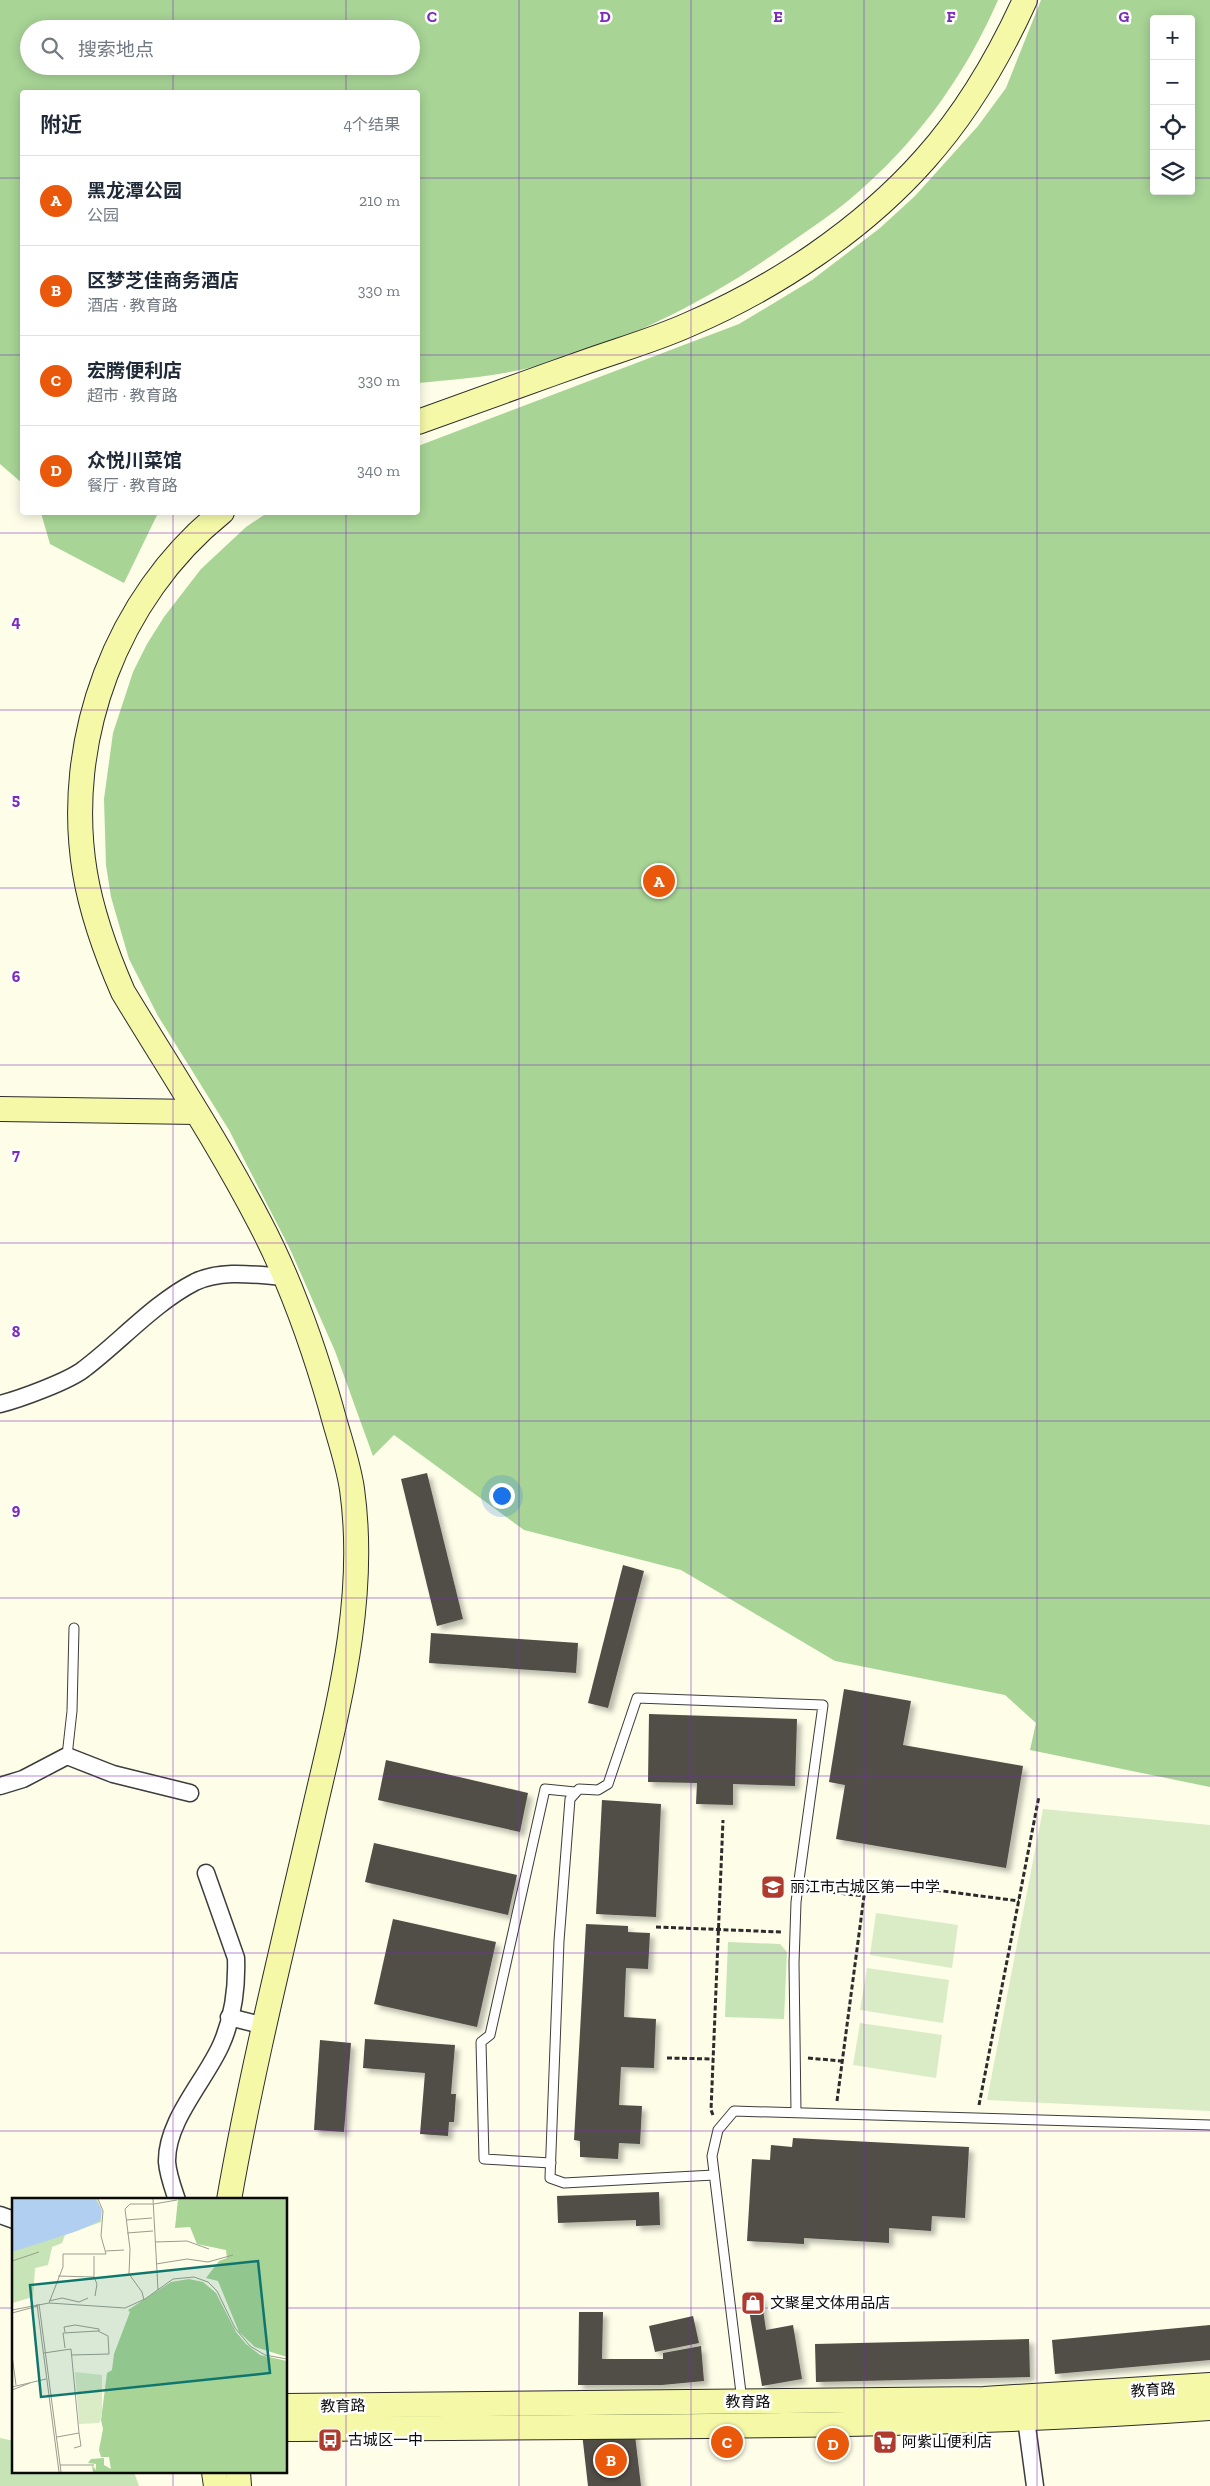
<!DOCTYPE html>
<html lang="zh">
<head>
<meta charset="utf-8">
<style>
	body { margin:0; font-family:"Zilla Slab","Noto Sans SC",serif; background:#f6f6f7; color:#1f2937 }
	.controls { position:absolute; right:15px; top:15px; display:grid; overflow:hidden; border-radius:5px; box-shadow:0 2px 12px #0003 }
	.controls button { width:45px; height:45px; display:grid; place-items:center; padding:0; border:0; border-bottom:1px solid #e0e1e3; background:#fff; color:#1f2937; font:25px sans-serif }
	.you { position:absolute; left:501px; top:1495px; width:18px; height:18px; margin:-12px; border:4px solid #fff; border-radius:50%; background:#1a73e8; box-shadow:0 0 0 8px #1a73e833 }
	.badge { display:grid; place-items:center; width:32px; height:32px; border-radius:50%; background:#ea580c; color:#fff; font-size:16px; font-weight:700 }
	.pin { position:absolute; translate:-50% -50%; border:2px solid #fff; box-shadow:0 1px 5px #0006 }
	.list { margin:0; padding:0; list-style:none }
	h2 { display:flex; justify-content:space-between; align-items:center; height:65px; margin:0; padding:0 20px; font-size:21px }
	h2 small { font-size:16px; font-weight:400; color:#747a83 }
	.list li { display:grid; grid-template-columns:32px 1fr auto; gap:15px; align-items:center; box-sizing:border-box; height:90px; padding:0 20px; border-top:1px solid #e0e1e3 }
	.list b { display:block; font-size:19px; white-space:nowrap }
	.list p { margin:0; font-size:16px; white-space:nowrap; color:#747a83 }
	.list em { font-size:16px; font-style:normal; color:#747a83 }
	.icon { flex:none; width:28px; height:28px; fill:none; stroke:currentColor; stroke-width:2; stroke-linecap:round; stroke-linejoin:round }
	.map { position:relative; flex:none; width:1210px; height:2486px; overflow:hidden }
	.search { position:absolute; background:#fff; box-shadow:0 2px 12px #0003; left:20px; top:20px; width:400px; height:55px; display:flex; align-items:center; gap:12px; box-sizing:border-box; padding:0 18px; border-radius:28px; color:#747a83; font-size:19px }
	.panel { position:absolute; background:#fff; box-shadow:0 2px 12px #0003; left:20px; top:90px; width:400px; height:425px; border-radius:5px }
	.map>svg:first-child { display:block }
</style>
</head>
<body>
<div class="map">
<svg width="1210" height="2486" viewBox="0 0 1210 2486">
	<defs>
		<filter id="shadow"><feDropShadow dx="4.5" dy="4.5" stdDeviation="2.5" flood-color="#0004"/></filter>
	</defs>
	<rect width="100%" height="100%" fill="#fdfde8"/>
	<g fill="#c6e4b5">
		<path d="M728 1942 780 1944 787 1952 784 2019 725 2017Z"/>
		<path d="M0 2438 14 2441V2472H134L139 2486H0Z"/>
	</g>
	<g fill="#a8d496" fill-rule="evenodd">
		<path d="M0 0H998C967 71 923 134 865 186 839 210 810 229 781 249 706 302 626 342 537 366 498 376 458 379 418 383V92H22V483L0 464ZM29 29H411V66H29Z"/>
		<path d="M1041 0H1210V1787L1030 1750 1036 1723 1005 1695 835 1661 681 1570 524 1530 394 1435 373 1456 335 1351 290 1249 229 1130 158 1016 129 959 111 897 106 865 104 799 113 733 133 672 147 644 164 617 201 569 246 527 267 513 418 512V446L739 324 812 280 880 228 915 196 978 126 1006 88ZM1154 19H1191V191H1154Z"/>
		<path d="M41 513V512L158 513 124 583 50 544Z"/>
	</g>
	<g fill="#d9ecc6">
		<path d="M1043 1809 1210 1825V2111L987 2100Z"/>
		<path d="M876 1913 958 1925 952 1968 870 1955Z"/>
		<path d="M867 1968 949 1980 943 2023 860 2010Z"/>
		<path d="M860 2023 942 2035 936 2078 853 2065Z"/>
	</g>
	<g fill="#514d47" filter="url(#shadow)">
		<path d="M427 1473 463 1619 437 1626 401 1479Z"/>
		<path d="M623 1565 644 1571 608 1708 588 1703Z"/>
		<path d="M431 1633 578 1643 576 1673 429 1663Z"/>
		<path d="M844 1689 911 1701 903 1745 1023 1766 1006 1868 836 1839 845 1785 829 1782Z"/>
		<path d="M649 1714 797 1719 795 1786 733 1784V1805L696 1804 697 1783 648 1782Z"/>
		<path d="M386 1760 528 1793 520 1832 378 1800Z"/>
		<path d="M602 1800 661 1804 656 1917 596 1914Z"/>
		<path d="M374 1843 517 1875 508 1915 365 1882Z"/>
		<path d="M393 1919 496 1942 477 2027 374 2004Z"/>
		<path d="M586 1924 628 1926V1932L650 1933 648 1969 626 1968 624 2017 656 2019 654 2068 621 2067 619 2105 642 2106 640 2144 619 2143 618 2159 580 2157V2141L574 2140Z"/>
		<path d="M365 2039 455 2045 451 2094H456L454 2122H449L448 2136 420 2134 425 2073 363 2068Z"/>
		<path d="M320 2040 351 2043 344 2132 314 2130Z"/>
		<path d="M793 2138 969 2147 965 2218 932 2216 931 2231 889 2228V2243L804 2238V2244L747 2241 752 2159 770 2160 771 2145 792 2147Z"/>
		<path d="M659 2192 660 2225 636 2226V2220L558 2223 557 2196Z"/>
		<path d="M761 2296 766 2330 793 2325 802 2379 762 2386 747 2298Z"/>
		<path d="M579 2312H603L602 2359H663V2353L701 2346 704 2381 662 2385H578Z"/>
		<path d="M693 2316 699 2343 655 2352 649 2326Z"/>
		<path d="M1210 2325V2360L1055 2374 1052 2340Z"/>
		<path d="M1029 2339 1030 2377 816 2382 815 2344Z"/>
		<path d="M634 2427 641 2486H588L582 2433Z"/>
	</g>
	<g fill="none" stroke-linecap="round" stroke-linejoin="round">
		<g stroke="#3d3d3d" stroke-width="11">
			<g id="lane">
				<path d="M67 1756 72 1711 74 1628"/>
				<path d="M551 2163 484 2159 481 2042 490 2035 545 1789 575 1792"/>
				<path d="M714 2175 564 2183 550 2178 559 1941 570 1799 579 1789 598 1790 608 1784 637 1698 823 1705 796 1902 794 1963 796 2112"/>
				<path d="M742 2401 712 2156 718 2130 734 2111 1210 2125"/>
			</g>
		</g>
		<g stroke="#3d3d3d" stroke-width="19">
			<g id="street">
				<path d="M0 1404C20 1399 69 1381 84 1369 120 1342 154 1303 195 1282 222 1269 256 1275 285 1277"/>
				<path d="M0 1786 23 1779 67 1756 113 1774 190 1793"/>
				<path d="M229 2017 265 2026"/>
				<path d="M177 2200C173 2188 168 2175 167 2162 166 2121 205 2081 221 2045 233 2018 237 1986 236 1958L206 1873"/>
				<path d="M0 2215 14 2220"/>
				<path d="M1026 2419 1035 2486"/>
			</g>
		</g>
		<g stroke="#2c2c2c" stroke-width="26">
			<g id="secondary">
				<path d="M418 422C474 402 531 381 588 361 622 349 657 339 690 324 776 287 862 230 925 159 967 112 999 57 1025 0"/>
				<path d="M222 512C116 597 63 741 85 873 92 915 106 953 123 992 169 1068 219 1144 260 1223 291 1282 313 1345 331 1408 338 1435 348 1462 352 1489 368 1603 336 1714 311 1824 282 1949 251 2074 229 2200"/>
				<path d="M0 1109 196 1112"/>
				<path d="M286 2406 984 2399 1210 2385"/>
				<path d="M286 2429C594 2426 903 2430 1210 2408"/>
				<path d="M214 2472 216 2486"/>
				<path d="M238 2472 239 2486"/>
			</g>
		</g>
		<g stroke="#2c2c2c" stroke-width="3" stroke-dasharray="5 2.5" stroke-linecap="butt">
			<path d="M811 1890 864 1896"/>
			<path d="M656 1927 781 1932"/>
			<path d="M667 2058 713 2059"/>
			<path d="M808 2058 841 2061"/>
			<path d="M837 2101 866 1881 1019 1901"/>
			<path d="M979 2105 1039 1796"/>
			<path d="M713 2115 711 2110 723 1820"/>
		</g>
		<use href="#lane" stroke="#fff" stroke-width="9"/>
		<use href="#street" stroke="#fff" stroke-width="16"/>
		<use href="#secondary" stroke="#f5f9a7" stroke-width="24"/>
	</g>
	<path fill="none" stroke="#7b2cbf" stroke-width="1" stroke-opacity="0.55" d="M173 0V29M346 0V29M519 0V2486M691 0V2486M864 0V2486M1037 0V2486M173 66V92M346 66V92M0 178H22M418 178H1154M1191 178H1210M0 355H22M418 355H1210M173 512V2200M346 512V2486M0 533H1210M0 710H1210M0 888H1210M0 1065H1210M0 1243H1210M0 1421H1210M0 1598H1210M0 1776H1210M0 1953H1210M0 2131H1210M0 2308H14M286 2308H1210M173 2472V2486"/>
	<defs>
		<g id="school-square" transform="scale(1.25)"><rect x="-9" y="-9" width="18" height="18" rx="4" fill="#ae3b2d" stroke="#fff"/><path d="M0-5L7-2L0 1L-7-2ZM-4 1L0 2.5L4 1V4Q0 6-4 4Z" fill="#fff"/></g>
		<g id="shop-square" transform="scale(1.25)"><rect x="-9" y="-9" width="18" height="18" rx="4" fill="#ae3b2d" stroke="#fff"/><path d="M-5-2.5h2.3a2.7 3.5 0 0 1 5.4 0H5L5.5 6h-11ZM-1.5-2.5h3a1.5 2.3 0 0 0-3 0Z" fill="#fff"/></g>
		<g id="bus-square" transform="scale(1.25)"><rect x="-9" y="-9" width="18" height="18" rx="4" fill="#ae3b2d" stroke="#fff"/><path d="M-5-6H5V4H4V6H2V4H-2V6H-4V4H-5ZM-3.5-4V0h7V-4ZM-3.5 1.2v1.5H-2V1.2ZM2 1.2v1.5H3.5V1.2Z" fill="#fff"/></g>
		<g id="supermarket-square" transform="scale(1.25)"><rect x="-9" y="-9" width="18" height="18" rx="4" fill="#ae3b2d" stroke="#fff"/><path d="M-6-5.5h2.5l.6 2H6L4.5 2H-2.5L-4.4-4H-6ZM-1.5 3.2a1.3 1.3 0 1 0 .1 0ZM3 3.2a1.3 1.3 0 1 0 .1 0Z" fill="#fff"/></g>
	</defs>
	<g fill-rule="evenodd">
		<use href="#school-square" x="773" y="1887"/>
		<use href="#shop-square" x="753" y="2303"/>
		<use href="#bus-square" x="330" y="2440"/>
		<use href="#supermarket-square" x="885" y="2442"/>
	</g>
	<g text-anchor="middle" stroke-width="5" stroke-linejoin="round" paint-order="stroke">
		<g font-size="15" fill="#0a0a0a" stroke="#fff" text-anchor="start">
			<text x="790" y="1892">丽江市古城区第一中学</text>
			<text x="770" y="2308">文聚星文体用品店</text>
			<text x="348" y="2445">古城区一中</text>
			<text x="902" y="2447">阿紫山便利店</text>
		</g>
		<g font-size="15" fill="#0a0a0a" stroke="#fff">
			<text transform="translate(1153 2390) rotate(-4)" y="5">教育路</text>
			<text x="748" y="2407">教育路</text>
			<text transform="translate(343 2406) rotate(-1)" y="5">教育路</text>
		</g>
	</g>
	<g transform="translate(12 2198)">
		<rect width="275" height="275" fill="#fdfde8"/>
		<path d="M0 1H85L90 13 89 24 53 37 50 45 40 49 36 67 23 70 21 99 0 105Z" fill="#c6e4b5"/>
		<path d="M166 1H275V159L243 149 227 134 206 83 194 80 207 63 215 60 214 52 185 46 178 29 163 30ZM177 81 191 84 204 95 224 134 234 146 248 157 275 163V274H81L80 267 84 272V266L76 265 79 261 92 260V267L99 271 97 259H89L87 252 91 231 89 222 95 175 100 172 102 156 118 114 116 112 159 84Z" fill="#a8d496"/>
		<path d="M63 174 90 177V219L87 225 67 226Z" fill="#d9ecc6"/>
		<path d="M0 1H83L89 10V19L88 23 65 33 0 54Z" fill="#b1cff1"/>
		<path fill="none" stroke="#9c9c8f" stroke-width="1" d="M141 1 146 92M142 6 165 2M114 22 140 20M115 35 141 33M143 44 175 43 197 51M94 53 112 52M82 58V79L85 86 83 98M0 63 27 54M144 66 175 61 196 64 221 57M46 78 82 79M132 102 130 94 117 76 118 51 113 11 118 6H141M37 103 50 100 67 104 76 100M37 105 51 69V56H94L89 38 91 13 86 1M25 106 47 274M27 106 49 274M0 112 37 105 113 110 133 101 161 81 182 79 196 84 205 93 223 130 238 148 253 157 275 161M0 115 26 108M53 134 52 129 63 127 87 131V133M53 150 51 135 86 133 96 138 97 156 60 157M32 155 59 151 67 235 45 239M0 157 4 187M0 189 34 181M0 192 18 185M62 250 69 248 67 235M48 267H82"/>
		<path fill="#0f766e" fill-opacity="0.15" stroke="#0f766e" stroke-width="2.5" d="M246 63 258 175 29 199 18 87Z"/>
		<rect width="275" height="275" fill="none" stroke="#0a0a0a" stroke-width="2.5"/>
	</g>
	<g font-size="16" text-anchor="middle" font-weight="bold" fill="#7b2cbf" stroke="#fff" stroke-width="5" stroke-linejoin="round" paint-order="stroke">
		<text x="432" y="22">C</text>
		<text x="605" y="22">D</text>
		<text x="778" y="22">E</text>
		<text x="951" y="22">F</text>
		<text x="1124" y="22">G</text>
		<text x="16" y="627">4</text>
		<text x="16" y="805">5</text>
		<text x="16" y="982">6</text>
		<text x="16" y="1160">7</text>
		<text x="16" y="1337">8</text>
		<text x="16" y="1515">9</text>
	</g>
</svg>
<div class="controls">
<button>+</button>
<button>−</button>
<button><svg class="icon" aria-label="locate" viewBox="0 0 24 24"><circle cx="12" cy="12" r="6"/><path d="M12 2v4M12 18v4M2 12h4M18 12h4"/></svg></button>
<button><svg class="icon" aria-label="layers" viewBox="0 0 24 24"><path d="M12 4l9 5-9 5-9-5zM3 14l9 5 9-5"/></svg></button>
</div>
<div class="you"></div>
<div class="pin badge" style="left:659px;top:881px">A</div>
<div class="pin badge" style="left:611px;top:2460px">B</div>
<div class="pin badge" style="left:727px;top:2442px">C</div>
<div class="pin badge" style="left:833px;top:2444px">D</div>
<div class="search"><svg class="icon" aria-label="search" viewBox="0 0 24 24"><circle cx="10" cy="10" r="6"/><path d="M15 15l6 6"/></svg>搜索地点</div>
<section class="panel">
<h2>附近<small>4个结果</small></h2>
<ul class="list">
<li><span class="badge">A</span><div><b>黑龙潭公园</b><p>公园</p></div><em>210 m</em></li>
<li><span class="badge">B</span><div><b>区梦芝佳商务酒店</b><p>酒店 · 教育路</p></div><em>330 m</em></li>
<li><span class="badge">C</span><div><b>宏腾便利店</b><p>超市 · 教育路</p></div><em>330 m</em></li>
<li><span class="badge">D</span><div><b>众悦川菜馆</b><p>餐厅 · 教育路</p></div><em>340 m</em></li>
</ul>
</section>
</div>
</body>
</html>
